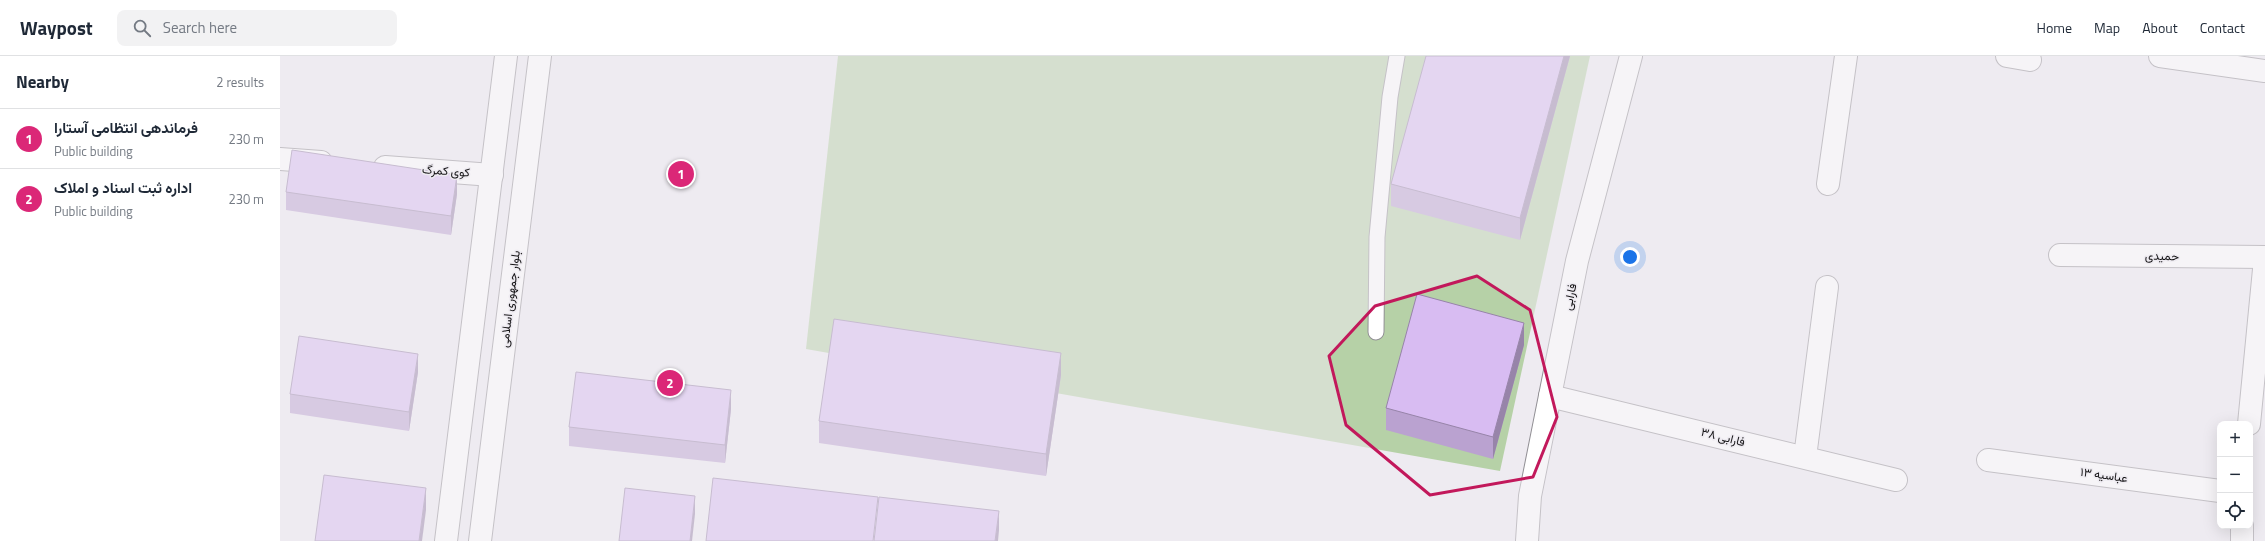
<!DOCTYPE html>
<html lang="en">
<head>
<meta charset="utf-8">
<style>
	body { margin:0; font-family:"Titillium Web",Vazirmatn,sans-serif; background:#f2f2f3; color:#1f2937 }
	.controls { position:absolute; right:12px; bottom:12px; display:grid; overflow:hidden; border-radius:8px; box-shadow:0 4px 16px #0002 }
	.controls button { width:36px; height:36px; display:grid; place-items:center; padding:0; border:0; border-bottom:1px solid #e0e1e3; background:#fff; color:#1f2937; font:20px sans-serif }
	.you { position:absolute; left:1350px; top:201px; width:14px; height:14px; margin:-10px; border:3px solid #fff; border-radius:50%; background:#1a73e8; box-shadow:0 0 0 6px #1a73e833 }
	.badge { display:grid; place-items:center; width:26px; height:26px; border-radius:50%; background:#db2777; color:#fff; font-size:13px; font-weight:700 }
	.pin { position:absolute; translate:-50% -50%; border:2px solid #fff; box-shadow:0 1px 4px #0006 }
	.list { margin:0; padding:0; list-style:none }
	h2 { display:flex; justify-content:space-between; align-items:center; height:52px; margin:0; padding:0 16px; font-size:17px }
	h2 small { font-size:13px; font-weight:400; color:#747a83 }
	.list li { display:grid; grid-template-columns:26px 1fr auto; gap:12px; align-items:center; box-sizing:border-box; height:60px; padding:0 16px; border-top:1px solid #e0e1e3 }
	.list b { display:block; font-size:15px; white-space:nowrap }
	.list p { margin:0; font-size:13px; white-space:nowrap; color:#747a83 }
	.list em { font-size:13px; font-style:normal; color:#747a83 }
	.icon { flex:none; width:22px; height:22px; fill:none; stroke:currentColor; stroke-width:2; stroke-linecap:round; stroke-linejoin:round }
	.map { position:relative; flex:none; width:1985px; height:485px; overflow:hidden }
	header { display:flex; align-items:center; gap:24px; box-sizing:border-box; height:56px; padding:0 20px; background:#fff; border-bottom:1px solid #e0e1e3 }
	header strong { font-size:19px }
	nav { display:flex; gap:22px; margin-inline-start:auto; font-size:14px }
	.search { width:280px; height:36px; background:#f2f2f3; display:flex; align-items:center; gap:10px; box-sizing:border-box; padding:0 14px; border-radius:8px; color:#747a83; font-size:15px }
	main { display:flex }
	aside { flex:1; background:#fff }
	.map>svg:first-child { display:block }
</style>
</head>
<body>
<header>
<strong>Waypost</strong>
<div class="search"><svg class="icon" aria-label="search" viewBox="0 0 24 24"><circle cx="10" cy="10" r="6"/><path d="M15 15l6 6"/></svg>Search here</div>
<nav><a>Home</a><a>Map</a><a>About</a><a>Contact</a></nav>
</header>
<main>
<aside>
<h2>Nearby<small>2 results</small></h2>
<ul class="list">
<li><span class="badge">1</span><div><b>فرماندهی انتظامی آستارا</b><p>Public building</p></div><em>230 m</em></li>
<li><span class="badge">2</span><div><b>اداره ثبت اسناد و املاک</b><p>Public building</p></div><em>230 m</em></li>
</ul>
</aside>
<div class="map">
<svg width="1985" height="485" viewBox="0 0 1985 485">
	<rect width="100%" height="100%" fill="#eeebf1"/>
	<path fill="#b6d1a7" d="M558 0H1310L1220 415 526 293Z"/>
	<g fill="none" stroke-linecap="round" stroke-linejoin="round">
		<g stroke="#929095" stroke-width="17">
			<path id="service" d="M1096 276 1097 181 1110 41 1117 0"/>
		</g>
		<g stroke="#929095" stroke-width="24">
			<g id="minor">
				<path d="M1727 0 1750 4"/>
				<path d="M1880 0 1985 15"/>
				<path d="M0 103 41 106"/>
				<path d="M105 111 212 119"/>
				<path d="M1548 128 1566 0"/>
				<path d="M1780 199 1985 201"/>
				<path d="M1270 340 1616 424"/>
				<path d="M1969 368 1985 203"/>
				<path d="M1525 401 1547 231"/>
				<path d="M1708 404 1940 435"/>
				<path d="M1962 485V470"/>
			</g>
		</g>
		<g stroke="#929095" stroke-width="24">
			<g id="tertiary">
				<path d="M166 485 226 0"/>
				<path d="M200 485 260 0"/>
				<path d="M1247 485 1250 440 1297 205 1351 0"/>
			</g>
		</g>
		<use href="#service" stroke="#fff" stroke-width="15"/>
		<use href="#minor" stroke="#fff" stroke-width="22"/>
		<use href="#tertiary" stroke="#fff" stroke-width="22"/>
	</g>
	<g fill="#baa2d0">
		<path d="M1290 0 1240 184 1111 150V128Z"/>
		<path d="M6 136 177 138 171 179 6 154Z"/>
		<path d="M1244 289 1213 403 1106 374V352Z"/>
		<path d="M138 316 129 375 10 357V338Z"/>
		<path d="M781 319 766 420 539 387V365Z"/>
		<path d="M451 353 445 407 289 390V371Z"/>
	</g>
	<g fill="#9784a9">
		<path d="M1284 0H1290L1240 184V162Z"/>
		<path d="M177 119V138L171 179V160Z"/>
		<path d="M1244 267V289L1213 403V381Z"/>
		<path d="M781 297V319L766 420V398Z"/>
		<path d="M138 298V316L129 375V356Z"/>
		<path d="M451 334V353L445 407V389Z"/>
		<path d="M146 432V454L142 485H139Z"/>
		<path d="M415 440V458L412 485H410Z"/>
		<path d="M719 455V474L718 485H715Z"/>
	</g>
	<g fill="#d8bcf2" stroke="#9784a9">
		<path d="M1146 0H1284L1240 162 1111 128Z"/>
		<path d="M12 94 177 119 171 160 6 136Z"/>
		<path d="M1137 238 1244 267 1213 381 1106 352Z"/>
		<path d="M554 263 781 297 766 398 539 365Z"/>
		<path d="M19 280 138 298 129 356 10 338Z"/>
		<path d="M296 316 451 334 445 389 289 371Z"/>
		<path d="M44 419 146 432 139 485H35Z"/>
		<path d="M433 422 598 441 593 485H426Z"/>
		<path d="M345 432 415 440 410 485H339Z"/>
		<path d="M599 441 719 455 715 485H594Z"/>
	</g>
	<path d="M0 0H1985V485H0ZM1197 220 1250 254 1277 361 1253 421 1150 439 1066 369 1049 300 1095 250Z" fill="#eeebf1" fill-opacity=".55" fill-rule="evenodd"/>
	<path fill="none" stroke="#c2185b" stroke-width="3" stroke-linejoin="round" d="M1197 220 1250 254 1277 361 1253 421 1150 439 1066 369 1049 300 1095 250Z"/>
	<g text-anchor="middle" stroke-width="3" stroke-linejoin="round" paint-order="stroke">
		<g font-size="12" fill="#141315" stroke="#eeebf1">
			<text transform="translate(166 115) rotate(4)" y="4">کوی کمرگ</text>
			<text transform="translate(1882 200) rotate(1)" y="4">حمیدی</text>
			<text transform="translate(1290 241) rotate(-79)" y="4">فارابی</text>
			<text transform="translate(230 243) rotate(-83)" y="4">بلوار جمهوری اسلامی</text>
			<text transform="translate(1443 381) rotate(14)" y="4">فارابی ۳۸</text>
			<text transform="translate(1824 419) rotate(8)" y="4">عباسیه ۱۳</text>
		</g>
	</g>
</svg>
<div class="controls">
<button>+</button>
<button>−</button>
<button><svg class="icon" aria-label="locate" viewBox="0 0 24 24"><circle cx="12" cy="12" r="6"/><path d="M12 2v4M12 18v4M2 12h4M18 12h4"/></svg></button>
</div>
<div class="you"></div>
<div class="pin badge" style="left:401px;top:118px">1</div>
<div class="pin badge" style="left:390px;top:327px">2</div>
</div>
</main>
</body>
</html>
